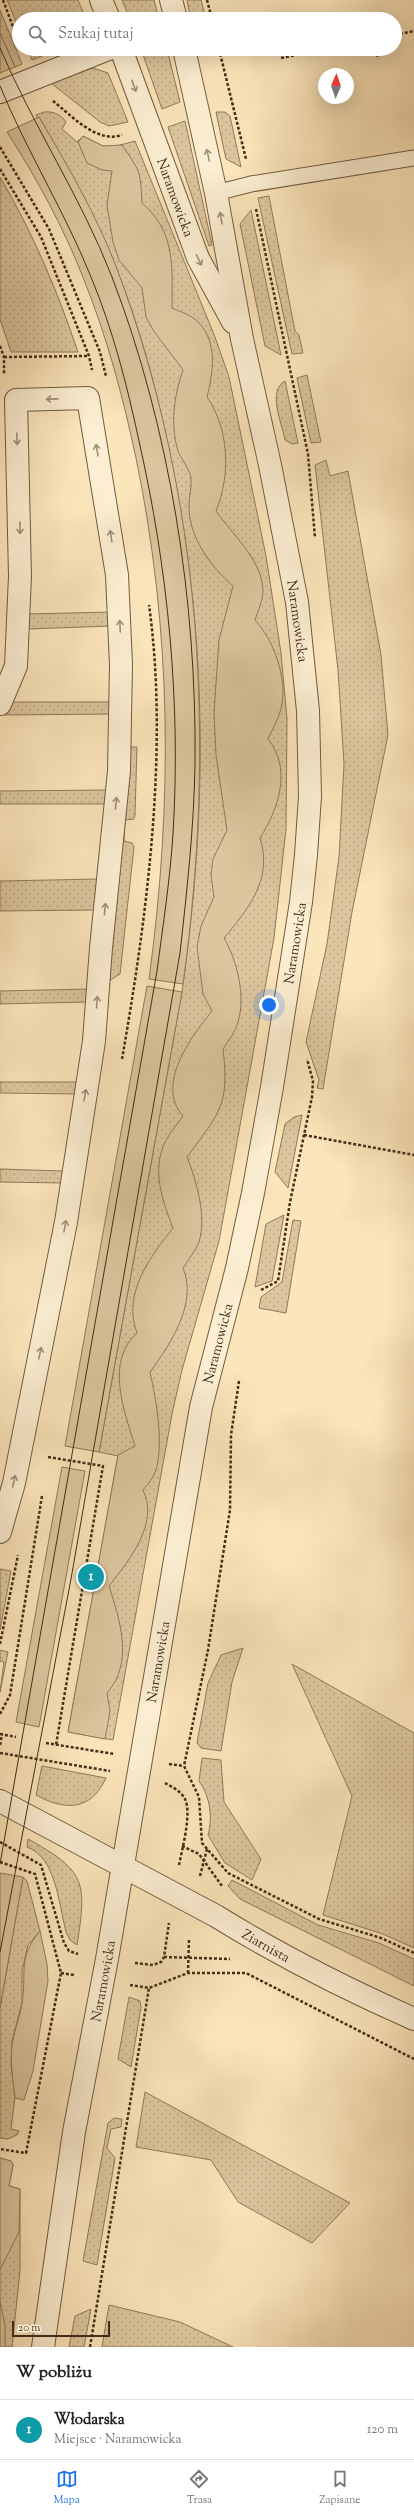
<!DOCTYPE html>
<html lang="pl">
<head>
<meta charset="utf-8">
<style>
	body { margin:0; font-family:"Sorts Mill Goudy",serif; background:#f6f6f6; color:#222 }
	.compass { position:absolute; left:318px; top:68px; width:36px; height:36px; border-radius:50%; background:#fff; box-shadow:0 4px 16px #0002; rotate:2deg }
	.scale { position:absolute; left:12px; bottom:10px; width:98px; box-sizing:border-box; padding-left:4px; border:2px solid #432d18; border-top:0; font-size:11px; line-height:14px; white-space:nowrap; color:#432d18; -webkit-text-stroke:3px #fceed2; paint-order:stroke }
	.you { position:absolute; left:269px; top:1005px; width:14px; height:14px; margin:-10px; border:3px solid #fff; border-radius:50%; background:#1a73e8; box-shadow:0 0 0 6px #1a73e833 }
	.badge { display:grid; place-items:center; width:26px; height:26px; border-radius:50%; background:#1a73e8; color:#fff; font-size:13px; font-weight:700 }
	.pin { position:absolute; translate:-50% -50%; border:2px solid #fff; box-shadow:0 1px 4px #0006 }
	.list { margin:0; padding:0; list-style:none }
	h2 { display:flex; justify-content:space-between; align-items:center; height:52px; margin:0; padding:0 16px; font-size:17px }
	h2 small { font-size:13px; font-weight:400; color:#767676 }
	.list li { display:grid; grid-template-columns:26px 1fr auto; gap:12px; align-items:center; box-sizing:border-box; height:60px; padding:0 16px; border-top:1px solid #e0e0e0 }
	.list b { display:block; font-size:15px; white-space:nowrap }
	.list p { margin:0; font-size:13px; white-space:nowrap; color:#767676 }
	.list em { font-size:13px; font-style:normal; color:#767676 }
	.icon { flex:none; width:22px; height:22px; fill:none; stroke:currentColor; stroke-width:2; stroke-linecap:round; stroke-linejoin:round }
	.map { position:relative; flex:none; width:414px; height:2347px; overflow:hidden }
	.search { position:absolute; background:#fff; box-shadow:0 4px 16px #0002; left:12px; right:12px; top:12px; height:44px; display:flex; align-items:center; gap:10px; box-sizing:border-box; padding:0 14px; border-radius:22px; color:#767676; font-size:15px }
	.sheet { height:112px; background:#fff }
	nav { display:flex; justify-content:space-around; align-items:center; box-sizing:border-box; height:56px; border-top:1px solid #e0e0e0; background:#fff; font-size:11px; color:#767676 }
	nav a { display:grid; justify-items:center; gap:2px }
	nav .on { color:#1a73e8 }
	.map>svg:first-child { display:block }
</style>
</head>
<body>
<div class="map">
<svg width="414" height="2347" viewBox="0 0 414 2347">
	<defs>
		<pattern id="grass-dots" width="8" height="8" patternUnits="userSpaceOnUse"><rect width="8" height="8" fill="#dcc69e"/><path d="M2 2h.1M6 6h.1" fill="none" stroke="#beaa87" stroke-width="1.8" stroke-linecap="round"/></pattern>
	</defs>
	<rect width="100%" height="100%" fill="#fbe5ba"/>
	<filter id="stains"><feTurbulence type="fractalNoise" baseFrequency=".005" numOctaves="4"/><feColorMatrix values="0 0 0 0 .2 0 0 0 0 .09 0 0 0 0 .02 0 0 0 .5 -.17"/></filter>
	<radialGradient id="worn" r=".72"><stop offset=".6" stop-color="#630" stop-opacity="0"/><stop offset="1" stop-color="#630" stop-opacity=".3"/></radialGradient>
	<g fill="url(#grass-dots)" stroke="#907a5b">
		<path d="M7 0H78L86 19H19V29Z"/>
		<path d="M122 0H154L159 19H130Z"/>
		<path d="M187 0H201L206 19H194L190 15Z"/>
		<path d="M0 10 22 64 15 67 0 33Z"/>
		<path d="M27 49H60L32 60Z"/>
		<path d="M141 49H167L180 102 162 109Z"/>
		<path d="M93 68 108 73 128 122 109 126 100 122 51 83Z"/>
		<path d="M44 112C52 111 61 114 66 122L62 129 77 142 83 136 103 146 113 147 135 141 215 337 229 377 266 556 281 653 287 719 286 829 274 938 219 1241 182 1370 172 1414 113 1740 68 1732 118 1456 99 1452 182 992C208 809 208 636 170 454 157 391 140 327 116 267 95 214 67 166 39 117L37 118 36 115Z"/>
		<path d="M216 112H225L230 116 241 167 226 159Z"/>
		<path d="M185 121 212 245 209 246 168 127Z"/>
		<path d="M0 177C33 233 57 290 78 352H11L0 319Z"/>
		<path d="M269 196 295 331 299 335 303 353 292 354 258 198Z"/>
		<path d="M251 210 281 355 265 346 240 224Z"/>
		<path d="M307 375 321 442 311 443 297 378Z"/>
		<path d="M285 381 298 443 292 444 285 440C282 423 267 391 285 381Z"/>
		<path d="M326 460 330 476 348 471 381 655 388 735 352 912 323 1089 317 1088 319 1080 306 1042 327 944 339 857 344 764 338 670 315 465Z"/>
		<path d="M110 612 111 626 27 629V614Z"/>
		<path d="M9 702H114V714L3 715Z"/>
		<path d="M131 747H137L135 815 134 819 125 820 124 841 132 843 134 847 120 974 109 981H105Z"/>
		<path d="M109 790 108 804H0V791Z"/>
		<path d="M99 879 95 910 0 911V881Z"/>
		<path d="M88 989 87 1002 0 1004V991Z"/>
		<path d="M0 1082H80L78 1094 0 1093Z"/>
		<path d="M302 1115 288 1188 275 1172 285 1124 294 1117Z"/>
		<path d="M0 1169 63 1171 61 1183 0 1182Z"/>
		<path d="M284 1215 272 1281 255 1287 266 1224Z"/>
		<path d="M293 1220 301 1221 286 1313 259 1308 261 1297 282 1282Z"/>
		<path d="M0 1569 11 1571 0 1630Z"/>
		<path d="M243 1648 232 1682 221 1751 201 1748 197 1743 208 1683 221 1655Z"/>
		<path d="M0 1650 8 1652 0 1692 4 1662 0 1661Z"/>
		<path d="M292 1664 414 1733V1948L383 1934 323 1915 352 1796Z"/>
		<path d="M202 1758 221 1760 224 1802 261 1859 252 1880 225 1863 208 1835C213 1816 210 1797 199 1781Z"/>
		<path d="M42 1766 106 1778C91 1811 65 1811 36 1795Z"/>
		<path d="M28 1839C86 1871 87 1882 77 1945L70 1940 66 1932C59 1905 56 1857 27 1847Z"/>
		<path d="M23 1877 27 1881 40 1931 28 1945 22 1971V2003L12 2041 11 2064 15 2098 11 2129 19 2131 17 2135 8 2139 0 2138V2008Z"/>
		<path d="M232 1880 318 1925 379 1943 414 1959V1986L240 1899 228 1886Z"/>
		<path d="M129 1997 140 2001 141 2007 131 2067 118 2059Z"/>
		<path d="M145 2092 350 2203 312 2243 238 2202 211 2160 136 2147Z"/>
		<path d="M114 2118 122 2119 121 2127 111 2129 107 2148 115 2158 97 2265 83 2261 108 2123Z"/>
		<path d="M0 2158 11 2161 13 2165 9 2186 20 2189V2271L12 2347H0Z"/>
		<path d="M109 2305 180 2322 233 2347H102Z"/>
		<path d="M91 2309 84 2347H69L75 2316Z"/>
	</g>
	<g fill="#dcc69e" stroke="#907a5b">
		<path d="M0 33 15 67 0 73Z"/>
		<path d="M39 117C68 166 97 216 117 269 203 499 216 743 183 984L149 979C173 802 172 632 136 458 123 397 107 337 84 280 64 228 37 179 7 132Z"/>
		<path d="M83 136 103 146 122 145C141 173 140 169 142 203 176 232 172 267 172 308 181 312 192 315 199 323 218 343 213 373 207 397 229 429 231 474 216 511 232 534 262 560 263 590 263 600 258 611 255 620 273 639 287 677 282 704 280 716 273 728 268 739 292 769 279 808 260 838 273 879 249 908 224 938 237 960 246 997 238 1022 235 1032 229 1040 223 1049 230 1106 219 1113 187 1157 196 1180 207 1216 199 1242 195 1252 188 1260 183 1268 198 1303 170 1345 150 1372 156 1399 166 1452 153 1477 150 1482 146 1486 143 1490 159 1524 130 1559 109 1586 120 1621 134 1662 107 1693L110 1711 105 1739 68 1732 118 1455 135 1446C124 1411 105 1361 137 1333 122 1294 150 1257 173 1228 164 1205 153 1175 162 1150 166 1137 176 1126 183 1116 155 1085 191 1037 212 1011L203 994 197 947 201 926 214 897 211 875 213 859 227 830 216 755 214 713 219 640 233 586C211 567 188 536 189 505 189 496 192 487 191 478 191 472 181 458 178 451 170 424 174 396 183 370L153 330 146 317 142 288 119 260 113 242 107 205 112 171 102 170 87 163 78 142Z"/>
		<path d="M147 986 182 992 99 1452 65 1446Z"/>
		<path d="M62 1467 85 1471 39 1727 16 1722Z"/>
		<path d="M0 1873 23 1877 0 2008Z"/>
		<path d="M40 1931 47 1964 48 1981 33 2071 24 2100 15 2098C13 2079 9 2059 13 2040 15 2028 20 2016 22 2004 27 1974 17 1958 40 1931Z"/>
		<path d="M0 2158 11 2161 13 2165 9 2186 20 2189 19 2232 0 2270Z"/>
		<path d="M0 2302 5 2325V2347H0Z"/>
	</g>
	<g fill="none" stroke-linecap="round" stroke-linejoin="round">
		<g stroke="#715b40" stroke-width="17">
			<path id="service" d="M216 193 251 184 414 158"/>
		</g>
		<g stroke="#715b40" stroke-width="24">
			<g id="minor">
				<path d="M0 92 108 49"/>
				<path d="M0 704 16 666 20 576 16 400 88 398 117 575 121 665 119 771 101 948 94 1041 66 1222 14 1483 0 1532"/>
				<path id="s1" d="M0 1801 216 1916C279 1955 346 1989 414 2019"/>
			</g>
		</g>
		<g stroke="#715b40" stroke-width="24">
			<g id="tertiary">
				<path d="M101 0 109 19"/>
				<path d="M171 0 176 19"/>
				<path id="s2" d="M121 49 198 258 233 322"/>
				<path id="s3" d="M43 2347 74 2132 107 1959 201 1407 237 1268 253 1193 272 1087 301 902 306 855 310 796 308 711 297 602 270 465 242 339 216 193 184 49"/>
			</g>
		</g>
		<g stroke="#432d18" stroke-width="2.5" stroke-dasharray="3 2" stroke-linecap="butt">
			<path d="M3 0 19 43"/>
			<path d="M207 0 212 19"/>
			<path d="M395 35 414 31"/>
			<path d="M219 49 246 159"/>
			<path d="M376 49 378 59"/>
			<path d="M281 58 327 49"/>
			<path d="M53 101C71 115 97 144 122 135"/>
			<path d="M0 147 49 229 100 352 106 376"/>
			<path d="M0 169 41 237 89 356 92 370"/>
			<path d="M256 209 308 454 315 538"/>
			<path d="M0 346 4 357V374"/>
			<path d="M4 357 89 356"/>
			<path d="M122 1059C147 917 169 748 149 605"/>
			<path d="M304 1135 414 1155"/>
			<path d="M261 1290 278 1281 290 1202 312 1097 313 1081 307 1059"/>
			<path d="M239 1381 231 1435 230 1510 208 1650 184 1766 199 1797 202 1843 228 1873 319 1919 381 1938 414 1953"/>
			<path d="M48 1457 103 1466 56 1745"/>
			<path d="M0 1644 18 1555"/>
			<path d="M0 1714 10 1695 42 1496"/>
			<path d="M0 1734 16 1737"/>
			<path d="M46 1743 114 1754"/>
			<path d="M0 1745 2 1734"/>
			<path d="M0 1753 110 1771"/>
			<path d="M169 1764 184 1766"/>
			<path d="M165 1783C172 1787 181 1791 185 1799 192 1813 182 1850 179 1865"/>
			<path d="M0 1842 41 1865 64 1943 69 1951 78 1954"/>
			<path d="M182 1846 199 1854 222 1886"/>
			<path d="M0 1862 35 1874 61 1973 26 2153 0 2149"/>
			<path d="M200 1876 207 1849"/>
			<path d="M164 1957 230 1959"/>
			<path d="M135 1963 153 1965 161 1962 164 1957 169 1923"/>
			<path d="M61 1973 74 1975"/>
			<path d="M188 1973 189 1938"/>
			<path d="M130 1985 149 1988 188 1973H246L414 2059"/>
			<path d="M90 2347 149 1988"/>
		</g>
		<use href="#service" stroke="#fceed2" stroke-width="15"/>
		<use href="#minor" stroke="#fceed2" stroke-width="22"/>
		<use href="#tertiary" stroke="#fceed2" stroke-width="22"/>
		<g stroke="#432d18" stroke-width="1">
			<path d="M0 48C33 126 81 197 112 277 170 428 197 602 195 764 194 827 187 890 180 953L71 1579 0 1952"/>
			<path d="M0 86C27 152 65 212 91 277 113 330 127 385 139 441 168 569 181 702 173 834 170 880 163 925 157 971L0 1864"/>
		</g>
	</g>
	<defs><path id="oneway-shaft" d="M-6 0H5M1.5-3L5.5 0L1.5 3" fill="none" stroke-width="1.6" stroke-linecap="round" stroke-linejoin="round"/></defs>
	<g stroke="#a08e75">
		<use href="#oneway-shaft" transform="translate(134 86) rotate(70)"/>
		<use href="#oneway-shaft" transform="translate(208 155) rotate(-102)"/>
		<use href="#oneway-shaft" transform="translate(221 218) rotate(-100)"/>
		<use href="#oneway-shaft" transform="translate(199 260) rotate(64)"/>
		<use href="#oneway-shaft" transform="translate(52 399) rotate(179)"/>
		<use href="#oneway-shaft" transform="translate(17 439) rotate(88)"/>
		<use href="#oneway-shaft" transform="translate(97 450) rotate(-100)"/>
		<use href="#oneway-shaft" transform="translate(20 528) rotate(89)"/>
		<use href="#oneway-shaft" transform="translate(111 536) rotate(-99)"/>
		<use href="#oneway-shaft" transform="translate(120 626) rotate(-93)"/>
		<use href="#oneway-shaft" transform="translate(116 803) rotate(-85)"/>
		<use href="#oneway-shaft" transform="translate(105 909) rotate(-84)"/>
		<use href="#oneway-shaft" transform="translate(97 1002) rotate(-86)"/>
		<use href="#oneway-shaft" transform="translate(85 1095) rotate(-80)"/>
		<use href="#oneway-shaft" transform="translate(65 1226) rotate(-80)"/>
		<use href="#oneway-shaft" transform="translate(40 1353) rotate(-78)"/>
		<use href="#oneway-shaft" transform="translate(14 1481) rotate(-77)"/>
	</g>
	<g text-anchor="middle" stroke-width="3" stroke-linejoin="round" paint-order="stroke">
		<g font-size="14" fill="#432d18" stroke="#fceed2">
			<text dy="5" stroke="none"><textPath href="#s2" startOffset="158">Naramowicka</textPath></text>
			<text transform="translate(298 621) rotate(82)" y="5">Naramowicka</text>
			<text dy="5" stroke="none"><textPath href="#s3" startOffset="1427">Naramowicka</textPath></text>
			<text dy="5" stroke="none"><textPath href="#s3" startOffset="1019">Naramowicka</textPath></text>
			<text dy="5" stroke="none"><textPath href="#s3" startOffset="695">Naramowicka</textPath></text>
			<text dy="5" stroke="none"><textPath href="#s1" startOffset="303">Ziarnista</textPath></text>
			<text dy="5" stroke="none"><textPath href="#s3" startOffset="371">Naramowicka</textPath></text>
		</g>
	</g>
	<rect width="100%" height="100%" filter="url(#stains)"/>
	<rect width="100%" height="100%" fill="url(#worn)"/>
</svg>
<svg class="compass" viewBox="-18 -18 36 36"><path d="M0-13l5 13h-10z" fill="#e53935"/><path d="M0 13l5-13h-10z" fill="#767676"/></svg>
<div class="scale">20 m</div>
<div class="you"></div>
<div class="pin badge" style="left:91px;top:1577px;background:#0f9aa8">1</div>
<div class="search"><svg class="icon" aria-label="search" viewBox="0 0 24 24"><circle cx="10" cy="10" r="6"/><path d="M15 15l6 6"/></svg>Szukaj tutaj</div>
</div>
<section class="sheet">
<h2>W pobliżu<small></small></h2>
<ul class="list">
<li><span class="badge" style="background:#0f9aa8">1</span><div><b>Włodarska</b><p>Miejsce · Naramowicka</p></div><em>120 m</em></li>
</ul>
</section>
<nav>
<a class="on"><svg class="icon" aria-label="map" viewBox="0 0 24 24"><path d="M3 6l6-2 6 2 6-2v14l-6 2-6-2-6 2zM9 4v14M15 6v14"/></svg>Mapa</a>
<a><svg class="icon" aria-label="directions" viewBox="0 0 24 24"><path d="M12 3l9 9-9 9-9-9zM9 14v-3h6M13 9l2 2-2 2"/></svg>Trasa</a>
<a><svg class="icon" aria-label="saved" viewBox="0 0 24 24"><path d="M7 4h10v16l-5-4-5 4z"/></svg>Zapisane</a>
</nav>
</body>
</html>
